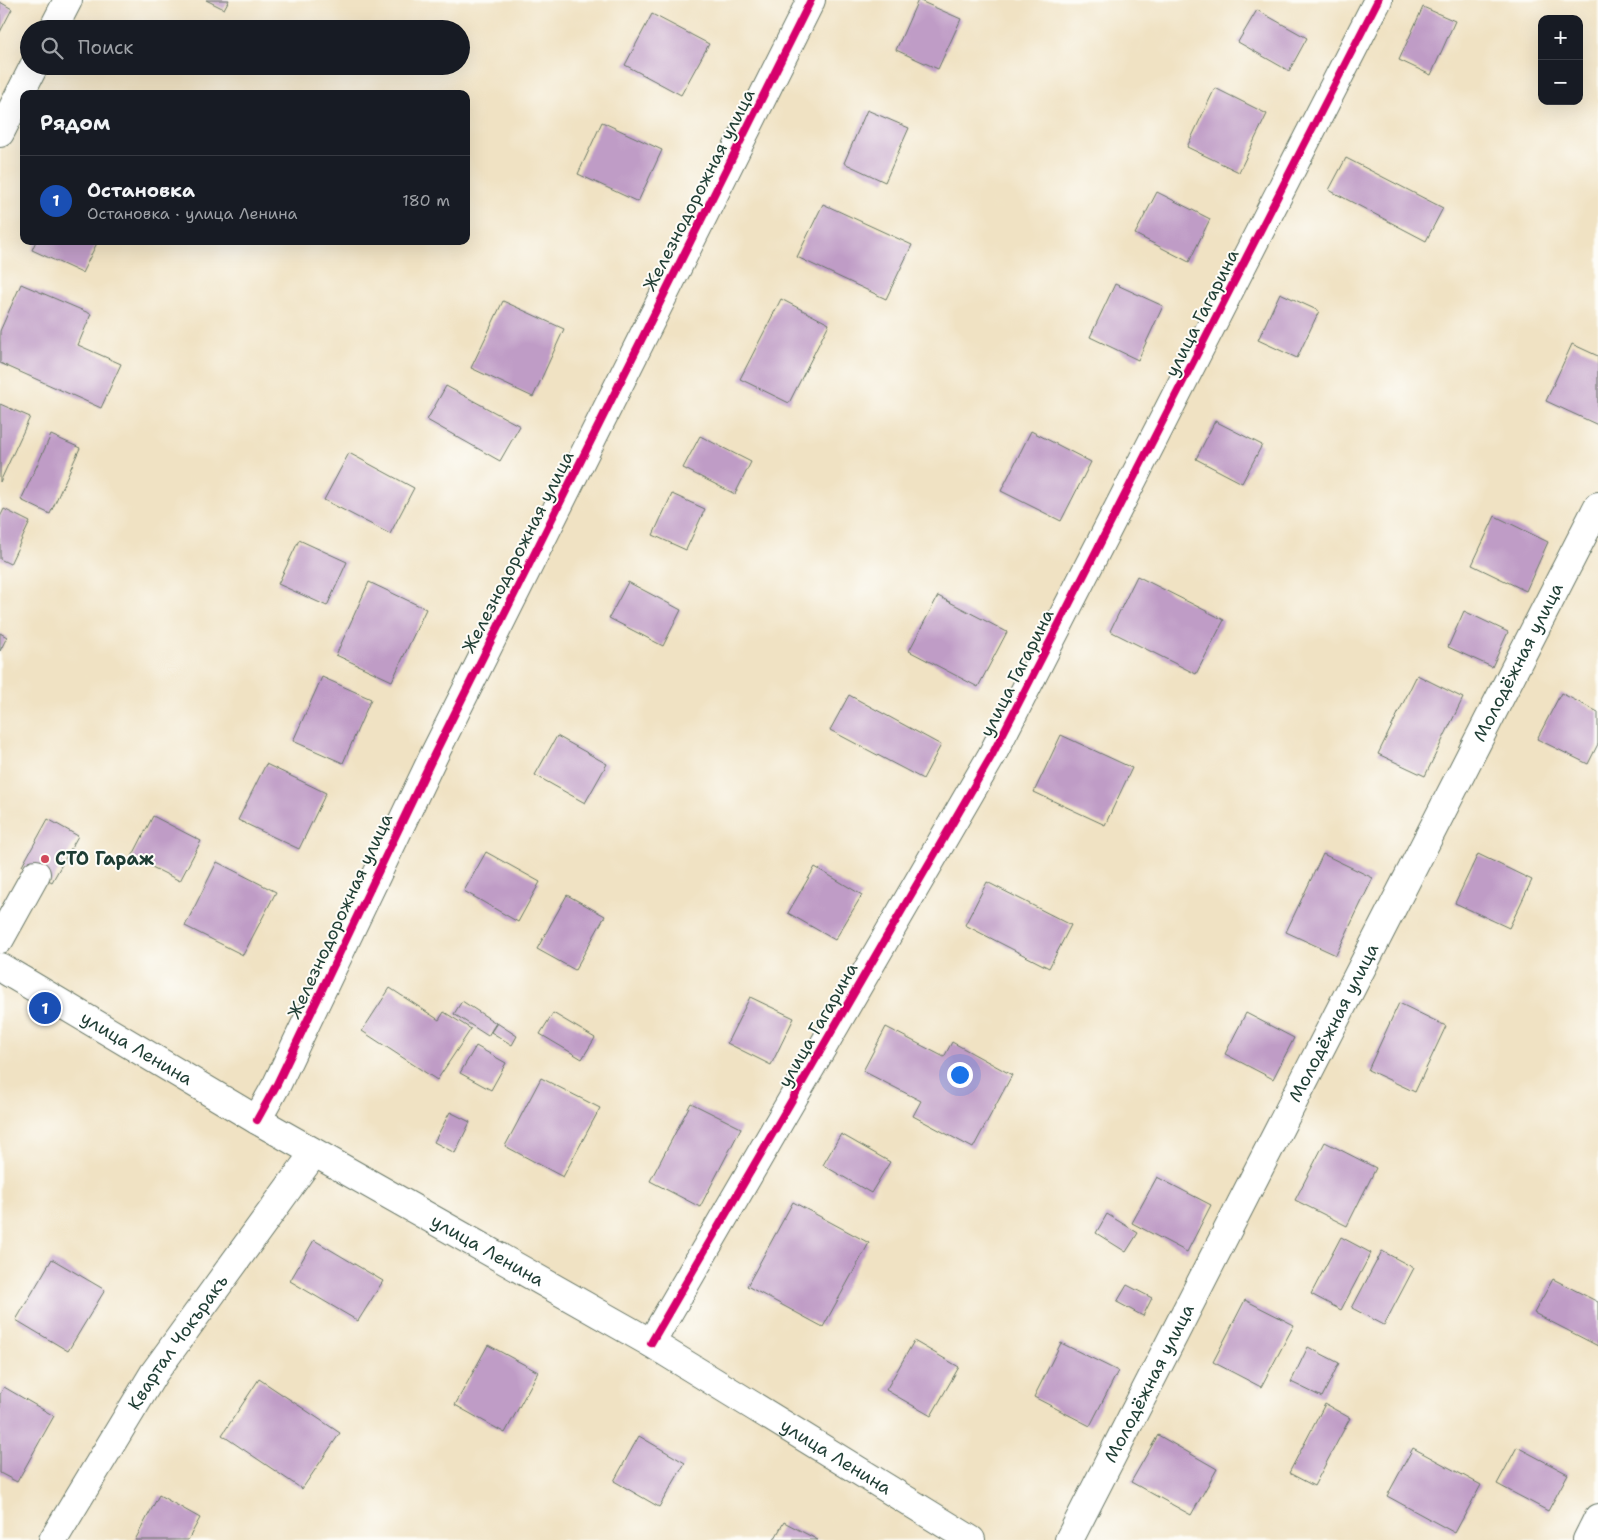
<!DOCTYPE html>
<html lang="ru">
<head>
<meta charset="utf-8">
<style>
	body { margin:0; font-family:"Shantell Sans",sans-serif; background:#20242c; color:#f1f3f6 }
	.controls { position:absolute; right:15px; top:15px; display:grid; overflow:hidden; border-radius:10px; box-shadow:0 5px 20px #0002 }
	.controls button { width:45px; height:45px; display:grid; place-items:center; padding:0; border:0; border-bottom:1px solid #363941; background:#171b24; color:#f1f3f6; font:25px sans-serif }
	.you { position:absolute; left:959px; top:1074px; width:18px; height:18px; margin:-12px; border:4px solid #fff; border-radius:50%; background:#1a73e8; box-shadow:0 0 0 8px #1a73e833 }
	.badge { display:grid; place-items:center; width:32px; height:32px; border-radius:50%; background:#b45309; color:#fff; font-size:16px; font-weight:700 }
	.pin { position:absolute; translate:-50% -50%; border:2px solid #fff; box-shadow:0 1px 5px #0006 }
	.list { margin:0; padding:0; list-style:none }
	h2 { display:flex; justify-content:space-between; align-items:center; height:65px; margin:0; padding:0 20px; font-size:21px }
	h2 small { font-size:16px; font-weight:400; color:#9ea1a6 }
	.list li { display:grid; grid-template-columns:32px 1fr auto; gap:15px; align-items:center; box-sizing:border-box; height:90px; padding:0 20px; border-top:1px solid #363941 }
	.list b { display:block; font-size:19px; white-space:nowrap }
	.list p { margin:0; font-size:16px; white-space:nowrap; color:#9ea1a6 }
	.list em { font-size:16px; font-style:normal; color:#9ea1a6 }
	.icon { flex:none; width:28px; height:28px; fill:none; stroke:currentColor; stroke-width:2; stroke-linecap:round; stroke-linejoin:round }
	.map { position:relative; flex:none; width:1598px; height:1540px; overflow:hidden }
	.search { position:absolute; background:#171b24; box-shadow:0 5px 20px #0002; left:20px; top:20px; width:450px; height:55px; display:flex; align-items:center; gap:12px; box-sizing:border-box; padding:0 18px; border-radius:28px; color:#9ea1a6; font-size:19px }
	.panel { position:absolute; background:#171b24; box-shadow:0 5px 20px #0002; left:20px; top:90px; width:450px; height:155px; border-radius:10px }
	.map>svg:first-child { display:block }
</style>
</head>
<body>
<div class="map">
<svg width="1598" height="1540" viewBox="0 0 1598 1540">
	<rect width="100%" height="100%" fill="#fdfcf7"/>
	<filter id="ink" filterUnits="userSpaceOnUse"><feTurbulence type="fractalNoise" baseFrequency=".02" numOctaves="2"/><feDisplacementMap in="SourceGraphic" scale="10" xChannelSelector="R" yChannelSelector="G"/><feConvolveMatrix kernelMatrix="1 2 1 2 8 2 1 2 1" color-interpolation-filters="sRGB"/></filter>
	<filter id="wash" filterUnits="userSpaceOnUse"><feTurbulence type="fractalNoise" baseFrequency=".0096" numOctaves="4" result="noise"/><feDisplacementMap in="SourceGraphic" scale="20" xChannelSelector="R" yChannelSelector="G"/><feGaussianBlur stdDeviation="1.12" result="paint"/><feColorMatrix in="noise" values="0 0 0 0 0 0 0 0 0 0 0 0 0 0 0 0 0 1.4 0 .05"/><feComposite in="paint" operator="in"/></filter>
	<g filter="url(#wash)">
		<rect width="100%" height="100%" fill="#f0e2c3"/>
		<g id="blocks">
			<g fill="#bf9cc6">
				<path d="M206 0H229L224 9Z"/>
				<path d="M918 0 961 19 938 69 896 50Z"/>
				<path d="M0 2 12 9 0 32Z"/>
				<path d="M1423 7 1455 21 1431 75 1399 60Z"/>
				<path d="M1257 10 1307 38 1289 71 1238 42Z"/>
				<path d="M652 14 709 44 681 95 625 65Z"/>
				<path d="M1215 88 1267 114 1239 172 1187 147Z"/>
				<path d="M867 110 909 128 885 182 844 163Z"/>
				<path d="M602 122 662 150 638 202 578 174Z"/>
				<path d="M1346 158 1443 208 1426 241 1329 190Z"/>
				<path d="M1157 192 1210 219 1189 262 1135 234Z"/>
				<path d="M823 204 912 245 886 299 797 257Z"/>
				<path d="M36 241H98L82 273 32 250Z"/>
				<path d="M21 284 91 314 78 345 121 364 101 408 0 363V331Z"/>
				<path d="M1115 284 1163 306 1138 360 1090 337Z"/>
				<path d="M1280 293 1319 311 1297 358 1258 340Z"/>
				<path d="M781 299 829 324 789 403 740 379Z"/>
				<path d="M503 301 564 329 533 397 471 368Z"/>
				<path d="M1572 344 1598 356V425L1546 401Z"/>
				<path d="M446 386 520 426 500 461 427 420Z"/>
				<path d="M0 404 30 417 0 482Z"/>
				<path d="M1215 421 1262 445 1242 483 1196 459Z"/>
				<path d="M1031 431 1091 462 1061 521 1001 491Z"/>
				<path d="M51 435 80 448 50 514 21 500Z"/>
				<path d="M700 436 751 462 735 494 683 468Z"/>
				<path d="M349 453 414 488 390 534 324 500Z"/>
				<path d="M672 494 705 509 686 550 653 535Z"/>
				<path d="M4 509 30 522 10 564 0 559V517Z"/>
				<path d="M1495 516 1548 542 1526 591 1472 565Z"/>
				<path d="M299 540 347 562 327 606 278 584Z"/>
				<path d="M1137 576 1224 620 1196 674 1110 631Z"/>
				<path d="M369 582 426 609 392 681 336 655Z"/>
				<path d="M628 582 681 610 663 646 609 618Z"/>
				<path d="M938 596 1007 632 978 687 909 651Z"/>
				<path d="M1464 611 1508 632 1492 667 1448 647Z"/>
				<path d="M0 633 7 637 0 651Z"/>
				<path d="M1417 675 1463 698 1425 776 1378 754Z"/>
				<path d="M322 677 371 699 343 763 293 741Z"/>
				<path d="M1561 693 1598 712V744L1588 764 1537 739Z"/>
				<path d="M849 695 941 745 923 779 830 730Z"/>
				<path d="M1061 735 1132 768 1105 825 1034 792Z"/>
				<path d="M557 736 607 764 585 803 535 775Z"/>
				<path d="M266 764 326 793 299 849 238 820Z"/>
				<path d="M153 816 201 841 180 881 132 857Z"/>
				<path d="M48 819 78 836 52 882 22 866Z"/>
				<path d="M486 852 540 882 518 922 464 891Z"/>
				<path d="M1323 854 1373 878 1336 955 1286 932Z"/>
				<path d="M1478 854 1532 880 1509 928 1455 903Z"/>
				<path d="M217 862 276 892 243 955 185 926Z"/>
				<path d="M815 867 862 895 835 940 788 913Z"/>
				<path d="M987 882 1071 925 1049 968 965 925Z"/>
				<path d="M567 895 605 916 575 970 537 949Z"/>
				<path d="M390 988 439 1020 444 1012 471 1029 437 1080 362 1031Z"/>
				<path d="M750 997 794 1018 771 1065 727 1043Z"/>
				<path d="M462 1001 496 1023 488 1036 454 1014Z"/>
				<path d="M1399 1003 1446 1026 1415 1092 1368 1070Z"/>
				<path d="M553 1013 595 1038 582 1059 540 1034Z"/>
				<path d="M1246 1013 1294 1038 1273 1079 1225 1054Z"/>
				<path d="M497 1023 517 1036 512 1045 491 1032Z"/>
				<path d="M886 1027 944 1057 952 1042 1012 1075 973 1148 913 1116 921 1101 863 1071Z"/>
				<path d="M476 1046 506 1063 491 1090 460 1073Z"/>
				<path d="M541 1078 600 1108 563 1177 505 1146Z"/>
				<path d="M691 1103 741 1128 700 1207 650 1181Z"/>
				<path d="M450 1112 470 1122 455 1153 434 1142Z"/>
				<path d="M841 1134 890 1162 871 1193 823 1165Z"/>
				<path d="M1325 1142 1376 1168 1347 1226 1295 1200Z"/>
				<path d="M1157 1177 1211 1205 1187 1252 1132 1223Z"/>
				<path d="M793 1202 869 1243 823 1327 747 1286Z"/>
				<path d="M1107 1214 1138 1233 1126 1252 1096 1233Z"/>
				<path d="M1341 1237 1371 1253 1341 1310 1311 1294Z"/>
				<path d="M314 1240 383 1281 358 1321 290 1281Z"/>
				<path d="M1382 1251 1414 1268 1384 1325 1352 1308Z"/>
				<path d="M52 1259 105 1290 68 1351 16 1320Z"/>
				<path d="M1553 1279 1598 1302V1346L1534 1313Z"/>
				<path d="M1127 1285 1152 1298 1143 1316 1117 1302Z"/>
				<path d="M1245 1300 1294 1325 1261 1387 1213 1362Z"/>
				<path d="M914 1341 959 1367 931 1416 886 1390Z"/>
				<path d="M1061 1343 1118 1371 1090 1426 1034 1397Z"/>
				<path d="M488 1345 538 1372 505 1433 455 1405Z"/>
				<path d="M1308 1347 1339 1363 1322 1397 1291 1382Z"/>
				<path d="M259 1379 340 1433 302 1489 222 1435Z"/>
				<path d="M4 1387 54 1416 17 1482 0 1473V1394Z"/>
				<path d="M1325 1404 1350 1418 1314 1486 1289 1473Z"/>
				<path d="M1158 1435 1217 1469 1191 1515 1131 1482Z"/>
				<path d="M639 1436 685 1463 659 1507 614 1481Z"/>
				<path d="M1517 1447 1568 1474 1548 1511 1497 1484Z"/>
				<path d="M1413 1448 1481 1485 1455 1533 1387 1496Z"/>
				<path d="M159 1495 200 1518 188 1540H135Z"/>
				<path d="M784 1522 818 1540H774Z"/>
			</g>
		</g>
	</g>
	<g filter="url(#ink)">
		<use href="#blocks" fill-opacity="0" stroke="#687766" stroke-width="1"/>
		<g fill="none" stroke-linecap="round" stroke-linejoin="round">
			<g stroke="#687766" stroke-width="30">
				<g id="minor">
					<path d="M53 29 68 0"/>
					<path d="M0 133 34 66"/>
					<path d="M0 939 36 874"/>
					<path d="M257 1120 277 1084 434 755 811 0"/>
					<path d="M651 1343 992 755 1378 0"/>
					<path id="s1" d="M53 1540 154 1373 314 1153"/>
					<path id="s2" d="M1069 1540 1598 506"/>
					<path d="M1587 1540 1598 1518"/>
				</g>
			</g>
			<g stroke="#687766" stroke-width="30">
				<g id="major">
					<path id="s3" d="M0 967 257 1120 651 1343 971 1540"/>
				</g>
			</g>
			<use href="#minor" stroke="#fff" stroke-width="28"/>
			<use href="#major" stroke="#fff" stroke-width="28"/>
			<g stroke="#fdfcf7" stroke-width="11">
				<g id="cycleway">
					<path d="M257 1120 277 1084 434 755 811 0"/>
					<path d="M651 1343 992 755 1378 0"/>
				</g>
			</g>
			<use href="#cycleway" stroke="#d6006c" stroke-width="8"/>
		</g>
	</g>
	<circle fill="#d1495b" stroke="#fdfcf7" stroke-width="2" cx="45" cy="859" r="5"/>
	<g text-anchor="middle" stroke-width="4" stroke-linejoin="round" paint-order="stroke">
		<g font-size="18" fill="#1f3d34" stroke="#fdfcf7">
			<text transform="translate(699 190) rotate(-63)" y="6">Железнодорожная улица</text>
			<text transform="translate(1202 313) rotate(-63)" y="6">улица Гагарина</text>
			<text transform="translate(518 552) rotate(-63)" y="6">Железнодорожная улица</text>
			<text dy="6" stroke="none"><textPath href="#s2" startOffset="986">Молодёжная улица</textPath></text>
			<text transform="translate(1017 673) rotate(-63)" y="6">улица Гагарина</text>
			<text transform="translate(340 916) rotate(-65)" y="6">Железнодорожная улица</text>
			<text dy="6" stroke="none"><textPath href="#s2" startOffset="581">Молодёжная улица</textPath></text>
			<text transform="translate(818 1025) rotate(-60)" y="6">улица Гагарина</text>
			<text dy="6" stroke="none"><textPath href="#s3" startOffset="159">улица Ленина</textPath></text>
			<text dy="6" stroke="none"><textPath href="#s3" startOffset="564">улица Ленина</textPath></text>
			<text dy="6" stroke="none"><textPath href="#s1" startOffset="234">Квартал Чокъракъ</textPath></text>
			<text dy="6" stroke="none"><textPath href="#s2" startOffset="176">Молодёжная улица</textPath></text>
			<text dy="6" stroke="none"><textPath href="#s3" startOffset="969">улица Ленина</textPath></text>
		</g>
		<g font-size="18" font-weight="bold" fill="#1f3d34" stroke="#fdfcf7" text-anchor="start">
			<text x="55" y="865">СТО Гараж</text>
		</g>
	</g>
</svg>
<div class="controls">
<button>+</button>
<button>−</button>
</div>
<div class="you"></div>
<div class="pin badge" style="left:45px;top:1008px;background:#1a4fb4">1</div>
<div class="search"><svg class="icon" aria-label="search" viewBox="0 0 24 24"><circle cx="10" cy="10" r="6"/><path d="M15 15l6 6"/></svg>Поиск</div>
<section class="panel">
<h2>Рядом<small></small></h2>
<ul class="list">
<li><span class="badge" style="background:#1a4fb4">1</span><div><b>Остановка</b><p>Остановка · улица Ленина</p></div><em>180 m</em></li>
</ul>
</section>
</div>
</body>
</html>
